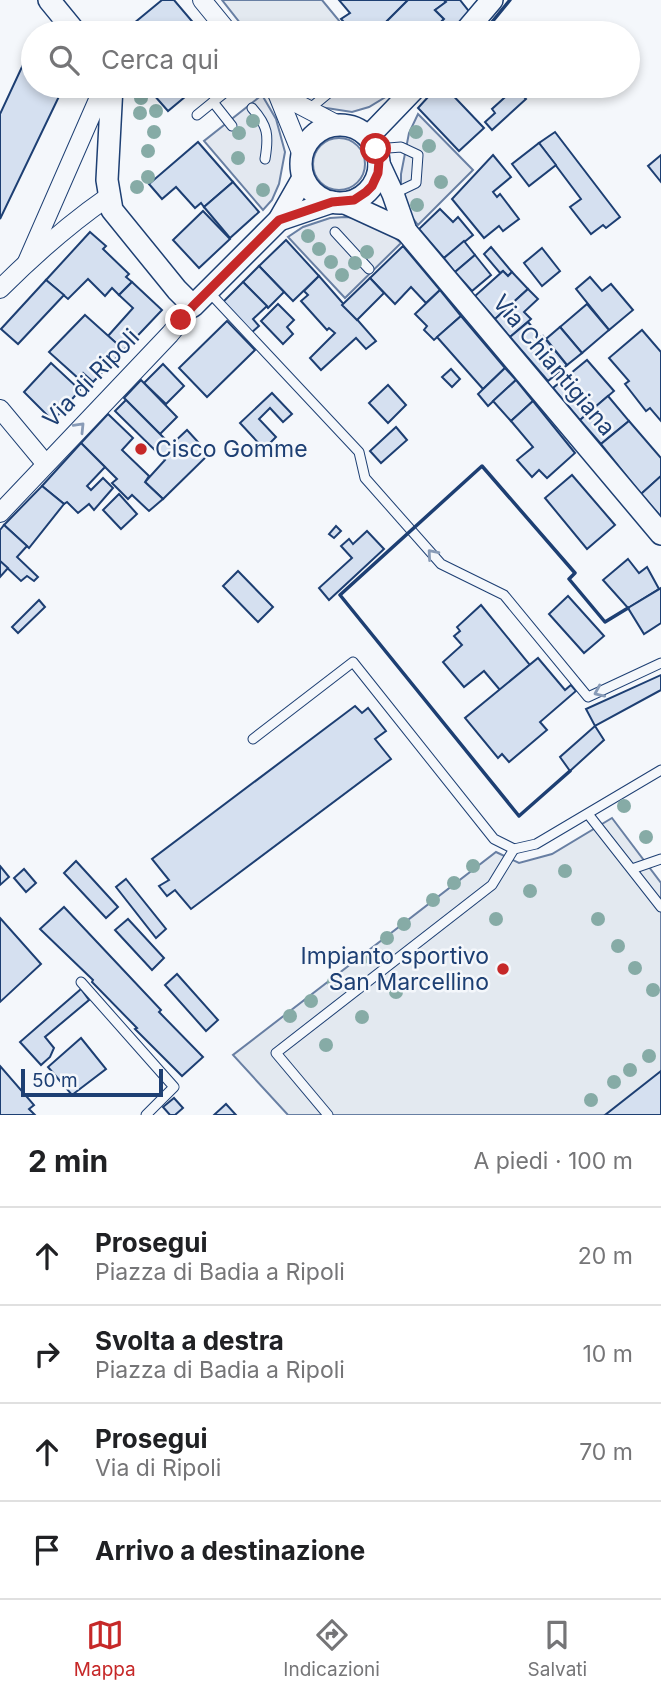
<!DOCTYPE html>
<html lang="it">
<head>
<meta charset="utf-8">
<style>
	body { margin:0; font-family:Inter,sans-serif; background:#f2f2f2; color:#202124 }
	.scale { position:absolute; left:21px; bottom:18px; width:142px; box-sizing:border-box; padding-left:7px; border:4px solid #1d3f73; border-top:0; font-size:19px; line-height:24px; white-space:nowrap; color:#1d3f73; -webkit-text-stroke:5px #f4f7fb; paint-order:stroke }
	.stop { position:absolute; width:21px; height:21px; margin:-16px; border:5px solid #c62828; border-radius:50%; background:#fff }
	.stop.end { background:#c62828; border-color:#fff; box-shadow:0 2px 7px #0008 }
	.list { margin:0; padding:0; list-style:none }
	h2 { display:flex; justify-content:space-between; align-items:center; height:91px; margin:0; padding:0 28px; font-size:30px }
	h2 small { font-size:23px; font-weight:400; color:#757577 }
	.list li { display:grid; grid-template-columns:46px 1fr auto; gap:21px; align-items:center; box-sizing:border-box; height:98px; padding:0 28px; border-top:2px solid #e0e0e0 }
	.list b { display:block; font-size:26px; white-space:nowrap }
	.list p { margin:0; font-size:23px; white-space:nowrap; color:#757577 }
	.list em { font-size:23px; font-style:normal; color:#757577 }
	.icon { flex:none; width:38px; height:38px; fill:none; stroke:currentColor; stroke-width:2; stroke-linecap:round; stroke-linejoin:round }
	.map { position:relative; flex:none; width:661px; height:1115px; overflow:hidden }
	.search { position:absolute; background:#fff; box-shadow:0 4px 10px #0003; left:21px; right:21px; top:21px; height:77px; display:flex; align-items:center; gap:18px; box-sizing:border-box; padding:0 24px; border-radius:38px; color:#757577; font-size:26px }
	.sheet { height:483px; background:#fff }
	nav { display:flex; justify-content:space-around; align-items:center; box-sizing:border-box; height:98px; border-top:2px solid #e0e0e0; background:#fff; font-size:19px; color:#757577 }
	nav a { display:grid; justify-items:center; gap:4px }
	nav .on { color:#c62828 }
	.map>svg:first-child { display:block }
</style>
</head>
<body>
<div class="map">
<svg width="661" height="1115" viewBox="0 0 661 1115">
	<rect width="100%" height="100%" fill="#f4f7fb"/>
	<g fill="#e3e9f0" stroke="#687fa3" stroke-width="2">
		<path d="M222 0H322L341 23 328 33H248Z"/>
		<circle cx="339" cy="164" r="26"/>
		<path d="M612 818 661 883V1115H288L233 1055 496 852 519 863 552 854Z"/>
	</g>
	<g fill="#e3e8f0" stroke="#687fa3" stroke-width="2">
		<path d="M285 86H385L392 93 369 107 352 112 320 107Z"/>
		<path d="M262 95 276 119 285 152 279 184 272 200 263 210 204 141Z"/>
		<path d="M418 114 473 170 418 225 408 212 401 195V174L409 133Z"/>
		<path d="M345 217 359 218 392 235 401 243 345 298 288 237 303 227 330 218Z"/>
	</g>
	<g fill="#d5e0f0" stroke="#1d3f73" stroke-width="2">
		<path d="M162 0H174L202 33H122Z"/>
		<path d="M339 0H408L375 33H354L341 19 350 13Z"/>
		<path d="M408 0H444L446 2 435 10 444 19 430 33H375Z"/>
		<path d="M444 0H460L471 14 451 33H430L444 19 435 10 446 2Z"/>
		<path d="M514 26 525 33H508Z"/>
		<path d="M28 54 33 57V86H64L0 219V114Z"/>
		<path d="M146 86H198L168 111Z"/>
		<path d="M438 86H444L484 128 459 151 418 108Z"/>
		<path d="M478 86H497L487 94Z"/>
		<path d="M515 88 526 99 492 130 485 122 495 113 492 109Z"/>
		<path d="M555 132 620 217 606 228 603 225 591 234 570 207 581 199 539 143Z"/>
		<path d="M198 142 233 182 204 207 201 203 195 208 176 187 162 199 149 184Z"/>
		<path d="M539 143 556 165 529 186 512 164Z"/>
		<path d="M493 155 511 177 493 192 497 197 500 194 519 219 503 231 499 226 484 238 452 199Z"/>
		<path d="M661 155V182L648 166Z"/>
		<path d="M233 182 259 212 230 238 204 207Z"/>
		<path d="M440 209 453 222 458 217 473 235 444 258 419 229Z"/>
		<path d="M203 211 230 239 199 268 173 240Z"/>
		<path d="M90 232 106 246 103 249 129 274 126 277 132 282 119 295 112 288 105 296 88 279 68 299 46 280Z"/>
		<path d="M286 240 319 276 293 301 259 266Z"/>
		<path d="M464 241 475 255 455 272 444 258Z"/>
		<path d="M403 246 440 290 426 303 411 287 395 304 370 278Z"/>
		<path d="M491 247 512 272 508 276 503 271 500 273 484 254Z"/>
		<path d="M542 248 560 271 542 286 524 263Z"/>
		<path d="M475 255 491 275 472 291 455 272Z"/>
		<path d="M259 266 284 292 268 308 243 282Z"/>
		<path d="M503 271 508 276 512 272 528 289 495 319 475 296Z"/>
		<path d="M319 276 376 341 366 349 356 338 321 370 310 358 335 333 329 328 327 330 301 301 308 295 304 291Z"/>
		<path d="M590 277 602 291 611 284 633 310 609 330 576 289Z"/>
		<path d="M370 278 384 293 357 320 342 305Z"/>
		<path d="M46 280 64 295 18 344 1 329Z"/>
		<path d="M132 282 162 310 124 350 108 336 133 308 119 295Z"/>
		<path d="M243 282 267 306 253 319 259 326 251 333 223 302Z"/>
		<path d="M528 289 538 299 524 312 531 319 510 337 495 319Z"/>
		<path d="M440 290 461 316 434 340 424 330 427 326 415 314Z"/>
		<path d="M278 304 294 320 287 327 293 334 283 344 261 321Z"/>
		<path d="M587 304 609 330 582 353 560 327Z"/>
		<path d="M85 315 124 350 93 382 83 373 78 378 49 352Z"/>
		<path d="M461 316 505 368 483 389 437 337Z"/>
		<path d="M227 321 255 350 207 397 179 368Z"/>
		<path d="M528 322 541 338 543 336 567 365 548 381 510 337Z"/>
		<path d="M560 327 582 353 567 365 546 339Z"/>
		<path d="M642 330 661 352V421L650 408 646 411 625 384 629 381 609 358Z"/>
		<path d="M587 360 614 391 580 420 553 388Z"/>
		<path d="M51 363 80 390 53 421 24 392Z"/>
		<path d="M163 364 184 386 166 404 144 383Z"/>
		<path d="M505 368 516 380 488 406 478 394Z"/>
		<path d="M451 369 460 379 452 387 442 377Z"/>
		<path d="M141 380 177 417 160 434 124 398Z"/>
		<path d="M516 380 533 401 511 421 493 401Z"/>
		<path d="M388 385 406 405 388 423 369 403Z"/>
		<path d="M272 393 292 414 283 422 270 408 259 419 276 437 264 449 240 423Z"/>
		<path d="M608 396 629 421 601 444 580 420Z"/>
		<path d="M126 400 171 445 187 430 209 454 163 499 145 482 165 460 115 411Z"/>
		<path d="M533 401 575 453 547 478 539 470 532 477 517 460 533 447 511 421Z"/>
		<path d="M108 414 133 438 122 450 149 476 145 482 163 499 149 511 132 495 128 499 112 483 117 479 81 443Z"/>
		<path d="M629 421 661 458V476L641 494 601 444Z"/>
		<path d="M396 427 407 440 381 463 370 451Z"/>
		<path d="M81 443 105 467 87 486 91 490 103 478 113 488 94 510 89 504 78 513 67 502 64 504 42 486Z"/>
		<path d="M572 475 615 525 587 549 545 498Z"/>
		<path d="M661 476V517L641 494Z"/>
		<path d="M42 486 64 504 29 548 4 525Z"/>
		<path d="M119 494 137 514 121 529 103 510Z"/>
		<path d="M4 525 27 546 17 557 38 577 34 581 27 576 21 581 0 561V530Z"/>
		<path d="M336 526 341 531 334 538 329 534Z"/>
		<path d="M367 531 384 549 329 600 319 588 352 558 341 546 349 539 353 544Z"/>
		<path d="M628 559 639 573 647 567 659 589 628 608 603 580Z"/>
		<path d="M0 561 8 568 0 577Z"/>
		<path d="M238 571 273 607 258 622 223 586Z"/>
		<path d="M661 588V623L644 634 628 608Z"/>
		<path d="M568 596 604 636 584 653 549 614Z"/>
		<path d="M39 600 45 607 18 633 12 627Z"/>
		<path d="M481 605 530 665 500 690 484 671 464 687 443 662 462 645 454 636 460 631 457 627Z"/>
		<path d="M538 658 565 690 571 685 576 691 540 722 547 730 509 762 502 754 498 758 465 718Z"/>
		<path d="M661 675V690L595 726 586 709Z"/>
		<path d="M355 706 362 713 368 708 386 731 375 739 391 759 191 909 175 890 167 896 159 886 169 880 152 859Z"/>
		<path d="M595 726 604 740 570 771 560 757Z"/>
		<path d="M76 861 118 907 106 918 64 873Z"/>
		<path d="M0 866 9 877 0 885Z"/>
		<path d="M24 869 36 883 26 892 14 878Z"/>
		<path d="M126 879 166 929 156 938 116 887Z"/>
		<path d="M64 907 161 1010 159 1012 203 1057 182 1076 135 1029 137 1028 92 982 93 980 40 929Z"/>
		<path d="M0 918 41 964 0 1002Z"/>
		<path d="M128 919 164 958 152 970 115 930Z"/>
		<path d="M177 974 218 1020 206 1031 165 985Z"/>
		<path d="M81 989 89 1000 45 1037 54 1048 50 1057 41 1065 20 1042Z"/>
		<path d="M81 1038 106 1069 72 1095 48 1067Z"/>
		<path d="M0 1066 34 1105 29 1109 35 1115H0Z"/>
		<path d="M661 1071V1115H605Z"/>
		<path d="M174 1098 183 1108 175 1115H170L163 1107Z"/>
		<path d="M226 1104 236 1115H214Z"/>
	</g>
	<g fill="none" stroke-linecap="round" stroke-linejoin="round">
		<g stroke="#1d3f73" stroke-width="11">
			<g id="service">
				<path d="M252 108C268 126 269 135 265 159"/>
				<path d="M308 110 337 86"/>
				<path d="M197 115 213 102"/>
				<path d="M232 126 213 102 233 86"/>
				<path d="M376 149 401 147 418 155 416 183 393 194"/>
				<path d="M335 232 369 269"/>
				<path d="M208 291 359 452 365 478 441 564 504 595 588 697 661 663"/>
				<path d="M253 739 353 662 494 839 514 849 536 844 661 770"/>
				<path d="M588 814 661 907"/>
				<path d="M632 869 661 859"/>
				<path d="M81 982 174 1087 146 1115"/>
				<path d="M328 1115 276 1053 492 885 514 849"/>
			</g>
		</g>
		<g stroke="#1d3f73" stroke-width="20">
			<g id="minor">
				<path d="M202 0 229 33"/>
				<path d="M271 86 277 93 302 155"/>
				<path d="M277 93 338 125"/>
				<path d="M27 262 97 102 110 86"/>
				<path d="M0 289C34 255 69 224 108 197"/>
				<path d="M0 409 45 463"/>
				<path d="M0 513 170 334 193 306"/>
			</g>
		</g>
		<g stroke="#1d3f73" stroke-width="24">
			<g id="tertiary">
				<path d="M49 0 76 33"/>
				<path d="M464 33 492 0"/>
				<path d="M112 86 107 180 112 210 177 290 193 306 279 220 303 178"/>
				<circle cx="340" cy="164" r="39"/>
				<path d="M368 137 417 86"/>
				<path d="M379 164 393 194 406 231 661 534"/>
				<path d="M345 203 406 231"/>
				<path d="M279 220 332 202"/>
			</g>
		</g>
		<use href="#service" stroke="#f4f7fb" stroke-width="9"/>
		<use href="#minor" stroke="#f4f7fb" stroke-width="18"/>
		<use href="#tertiary" stroke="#f4f7fb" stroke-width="21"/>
		<g stroke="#1d3f73" stroke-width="3.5">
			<path d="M483 33 510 0"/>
			<path d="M570 771 519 816 340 595 482 466 575 573 569 579 605 622 628 608"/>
		</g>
	</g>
	<g fill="#86aba6">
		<circle cx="141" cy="98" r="7"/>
		<circle cx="156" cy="111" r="7"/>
		<circle cx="140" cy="113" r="7"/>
		<circle cx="253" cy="121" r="7"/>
		<circle cx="154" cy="132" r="7"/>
		<circle cx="416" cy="132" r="7"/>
		<circle cx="239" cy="133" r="7"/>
		<circle cx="429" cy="146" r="7"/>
		<circle cx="148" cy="151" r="7"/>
		<circle cx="238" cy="158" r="7"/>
		<circle cx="148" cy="177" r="7"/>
		<circle cx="441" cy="182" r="7"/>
		<circle cx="137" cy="187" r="7"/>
		<circle cx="263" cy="190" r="7"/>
		<circle cx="417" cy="205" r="7"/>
		<circle cx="308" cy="236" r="7"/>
		<circle cx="319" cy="249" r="7"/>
		<circle cx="367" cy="252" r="7"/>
		<circle cx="331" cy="262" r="7"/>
		<circle cx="355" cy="263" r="7"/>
		<circle cx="342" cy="275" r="7"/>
		<circle cx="624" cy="806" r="7"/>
		<circle cx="646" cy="837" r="7"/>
		<circle cx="473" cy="866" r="7"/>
		<circle cx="565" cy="871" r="7"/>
		<circle cx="454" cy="883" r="7"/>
		<circle cx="530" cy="891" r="7"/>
		<circle cx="433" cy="900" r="7"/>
		<circle cx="496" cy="919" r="7"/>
		<circle cx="598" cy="919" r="7"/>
		<circle cx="404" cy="924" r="7"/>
		<circle cx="387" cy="938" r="7"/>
		<circle cx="618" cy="946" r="7"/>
		<circle cx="361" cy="959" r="7"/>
		<circle cx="635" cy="968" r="7"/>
		<circle cx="334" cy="982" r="7"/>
		<circle cx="653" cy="990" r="7"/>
		<circle cx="396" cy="992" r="7"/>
		<circle cx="311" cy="1001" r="7"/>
		<circle cx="290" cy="1016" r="7"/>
		<circle cx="362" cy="1017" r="7"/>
		<circle cx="326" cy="1045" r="7"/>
		<circle cx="649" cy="1056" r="7"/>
		<circle cx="630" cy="1070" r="7"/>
		<circle cx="614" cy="1082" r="7"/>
		<circle cx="591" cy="1100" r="7"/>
	</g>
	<defs><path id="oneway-chevron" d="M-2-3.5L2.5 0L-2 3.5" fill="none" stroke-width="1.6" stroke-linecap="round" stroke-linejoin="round" transform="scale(1.75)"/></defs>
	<g stroke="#889bb7">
		<use href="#oneway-chevron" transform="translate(80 427) rotate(-46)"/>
		<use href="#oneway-chevron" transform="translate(432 554) rotate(-131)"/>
		<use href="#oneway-chevron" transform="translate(599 692) rotate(156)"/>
	</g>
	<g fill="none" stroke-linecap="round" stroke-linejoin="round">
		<path stroke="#c62828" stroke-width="9" d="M181 320 193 306 279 220 332 202 354 200 366 192 372 186 378 173 379 161 376 149"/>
	</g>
	<g fill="#c62828" stroke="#f4f7fb" stroke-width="2.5">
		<circle cx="141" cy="449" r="7"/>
		<circle cx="503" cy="969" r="7"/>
	</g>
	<g text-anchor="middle" stroke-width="5" stroke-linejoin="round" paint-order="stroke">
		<g font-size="23" fill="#1d3f73" stroke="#f4f7fb">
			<text transform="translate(554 365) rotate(50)" y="8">Via Chiantigiana</text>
			<text transform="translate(91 378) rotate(-46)" y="8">Via di Ripoli</text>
		</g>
		<g font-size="23" fill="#1d3f73" stroke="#f4f7fb" text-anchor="start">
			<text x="155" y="457">Cisco Gomme</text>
			<text x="489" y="964" text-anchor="end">Impianto sportivo<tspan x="489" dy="26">San Marcellino</tspan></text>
		</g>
	</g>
</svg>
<div class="scale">50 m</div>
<div class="stop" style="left:376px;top:149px"></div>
<div class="stop end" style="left:181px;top:320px"></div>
<div class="search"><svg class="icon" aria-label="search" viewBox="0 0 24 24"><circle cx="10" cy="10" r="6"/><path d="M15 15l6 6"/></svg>Cerca qui</div>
</div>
<section class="sheet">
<h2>2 min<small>A piedi · 100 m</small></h2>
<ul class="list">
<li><svg class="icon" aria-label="ahead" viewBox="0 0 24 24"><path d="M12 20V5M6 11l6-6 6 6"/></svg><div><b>Prosegui</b><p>Piazza di Badia a Ripoli</p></div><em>20 m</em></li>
<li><svg class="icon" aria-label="right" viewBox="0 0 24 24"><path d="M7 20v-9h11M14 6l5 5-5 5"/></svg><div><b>Svolta a destra</b><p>Piazza di Badia a Ripoli</p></div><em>10 m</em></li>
<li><svg class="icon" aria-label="ahead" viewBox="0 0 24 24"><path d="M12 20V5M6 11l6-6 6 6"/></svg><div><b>Prosegui</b><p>Via di Ripoli</p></div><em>70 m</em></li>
<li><svg class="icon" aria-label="arrive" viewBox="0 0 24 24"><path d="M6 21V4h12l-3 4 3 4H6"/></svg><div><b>Arrivo a destinazione</b></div></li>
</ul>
</section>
<nav>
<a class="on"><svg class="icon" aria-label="map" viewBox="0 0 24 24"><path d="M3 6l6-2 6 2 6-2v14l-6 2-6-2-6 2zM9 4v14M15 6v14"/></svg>Mappa</a>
<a><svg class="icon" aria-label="directions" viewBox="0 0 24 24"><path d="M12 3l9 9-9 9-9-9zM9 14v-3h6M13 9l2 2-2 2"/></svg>Indicazioni</a>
<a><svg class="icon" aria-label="saved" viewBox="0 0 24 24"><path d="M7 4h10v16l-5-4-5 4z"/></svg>Salvati</a>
</nav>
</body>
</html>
